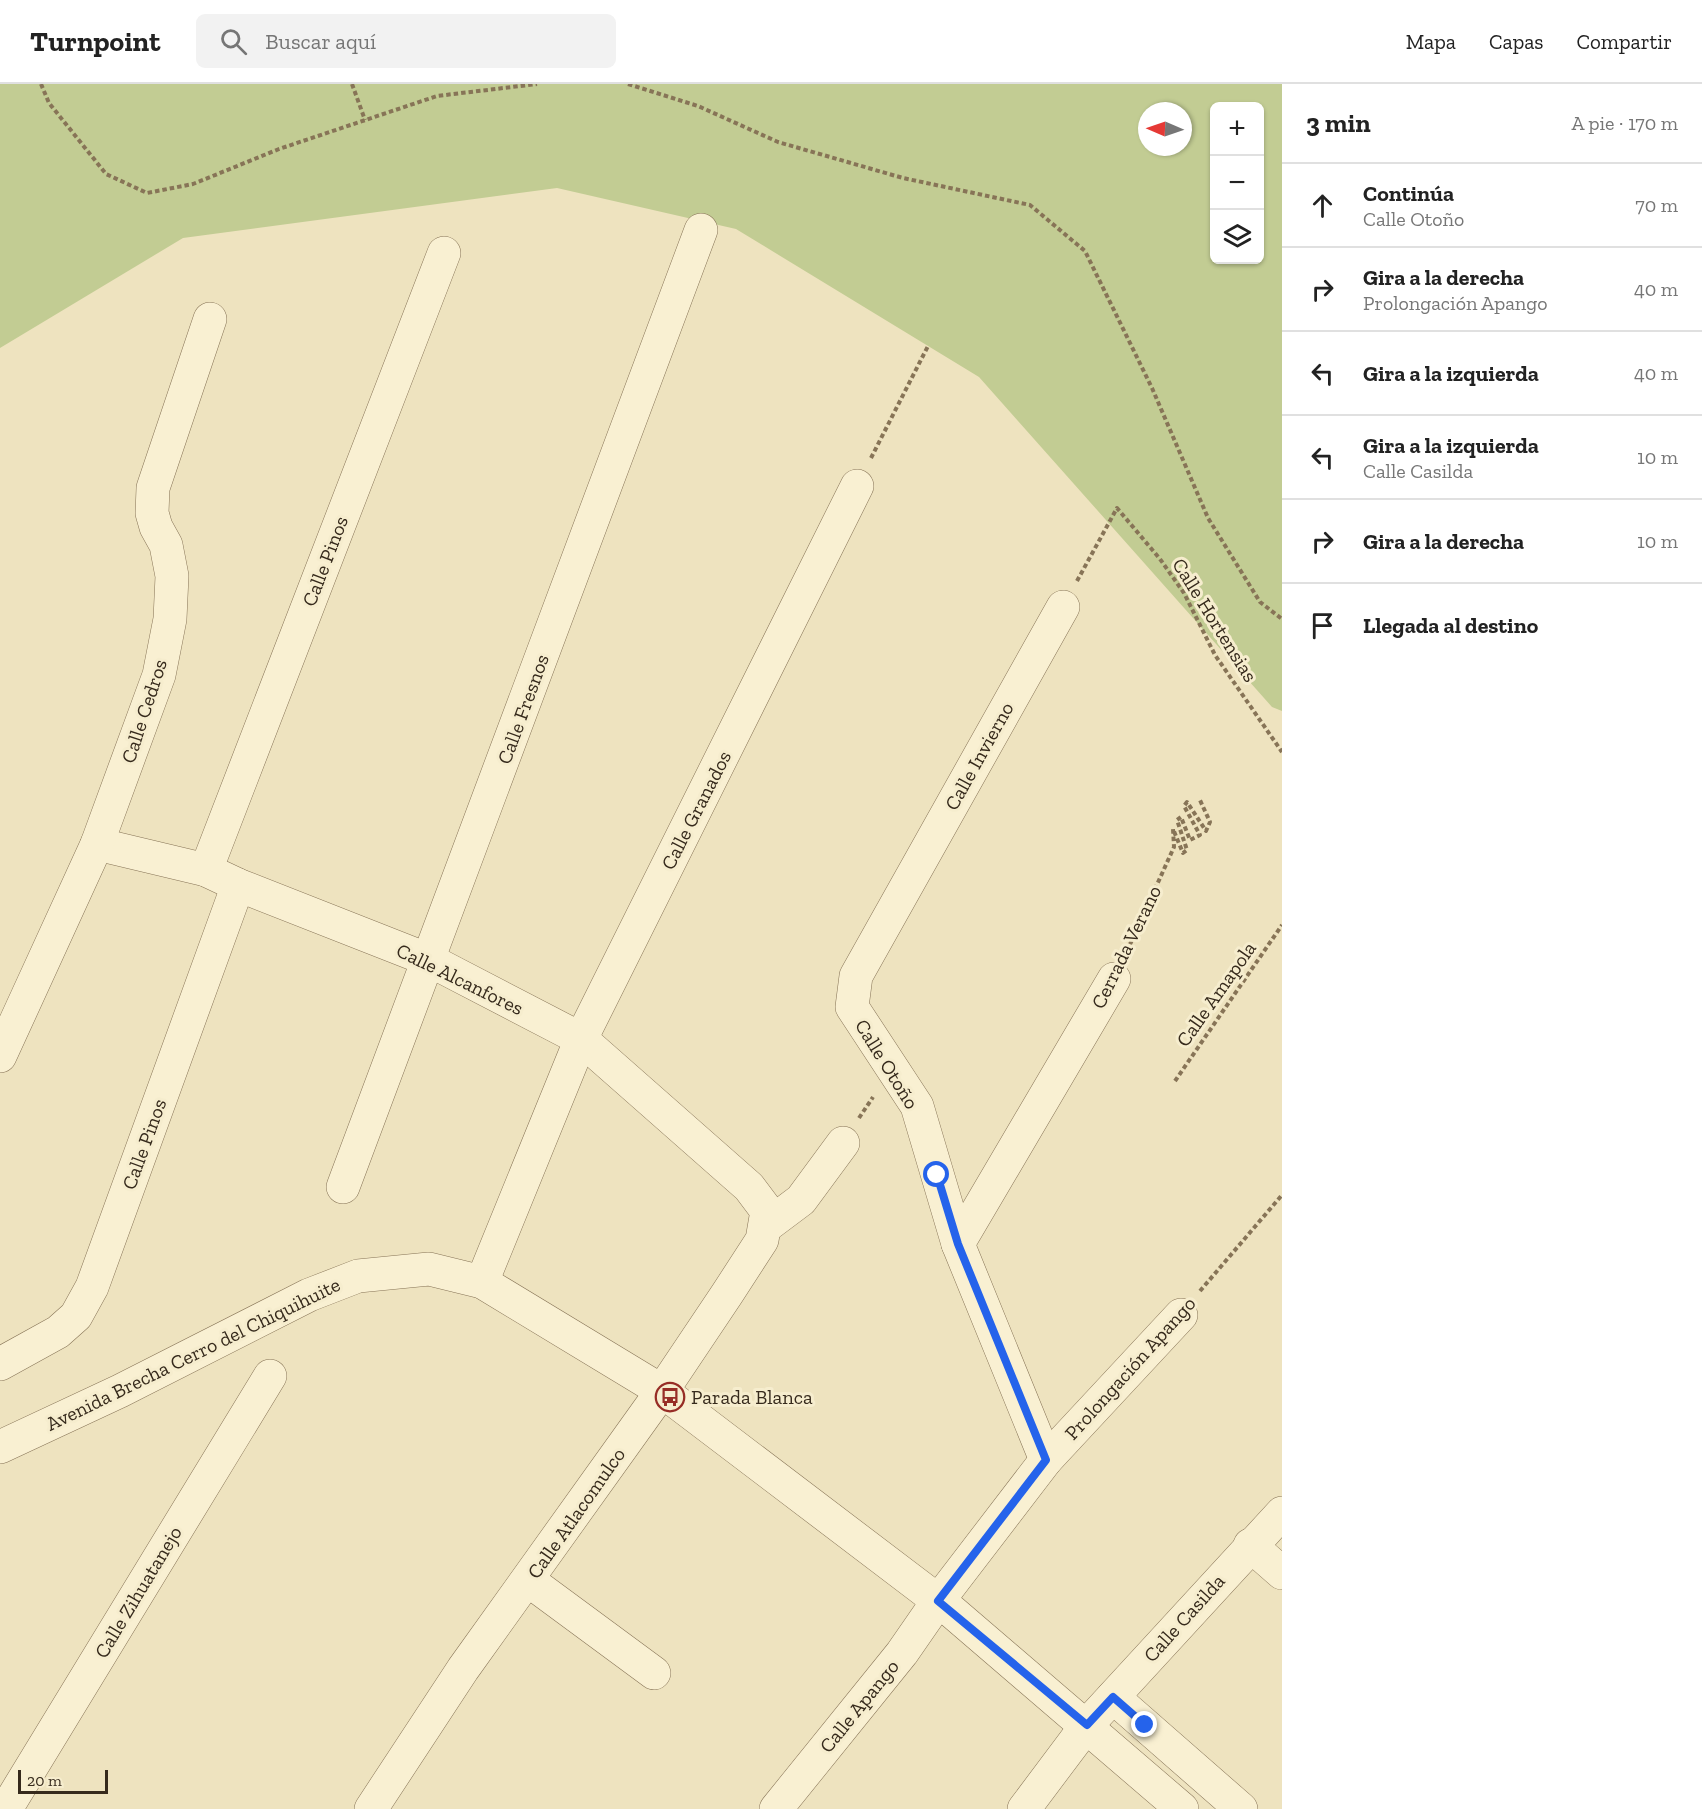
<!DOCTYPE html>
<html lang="es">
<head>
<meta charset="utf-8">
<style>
	body { margin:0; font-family:"Zilla Slab",serif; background:#f2f2f2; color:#222 }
	.controls { position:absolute; right:18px; top:18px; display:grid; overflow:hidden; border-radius:9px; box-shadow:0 2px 4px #0004 }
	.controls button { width:54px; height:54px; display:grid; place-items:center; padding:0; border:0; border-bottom:2px solid #e0e0e0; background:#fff; color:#222; font:30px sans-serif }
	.compass { position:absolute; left:1138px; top:18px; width:54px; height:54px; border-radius:50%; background:#fff; box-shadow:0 2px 4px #0004; rotate:272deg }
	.scale { position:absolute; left:18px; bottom:15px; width:90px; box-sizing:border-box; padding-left:6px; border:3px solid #362a1c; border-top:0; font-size:16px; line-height:21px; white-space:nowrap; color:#362a1c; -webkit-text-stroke:4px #f6edce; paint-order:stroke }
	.stop { position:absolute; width:18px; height:18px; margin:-14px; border:4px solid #2563eb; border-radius:50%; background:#fff }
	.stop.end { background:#2563eb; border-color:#fff; box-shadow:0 2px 6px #0008 }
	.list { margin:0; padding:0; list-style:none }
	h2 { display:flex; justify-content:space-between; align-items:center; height:78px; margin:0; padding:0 24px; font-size:26px }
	h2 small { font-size:20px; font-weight:400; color:#767676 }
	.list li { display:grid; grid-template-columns:39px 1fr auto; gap:18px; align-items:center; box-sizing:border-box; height:84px; padding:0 24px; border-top:2px solid #e0e0e0 }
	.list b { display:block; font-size:22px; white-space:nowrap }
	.list p { margin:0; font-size:20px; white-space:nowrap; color:#767676 }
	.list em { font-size:20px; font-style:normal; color:#767676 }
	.icon { flex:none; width:33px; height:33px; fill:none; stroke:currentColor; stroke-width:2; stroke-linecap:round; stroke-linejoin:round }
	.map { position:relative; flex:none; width:1282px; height:1725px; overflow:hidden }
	header { display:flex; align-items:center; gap:36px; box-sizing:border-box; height:84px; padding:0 30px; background:#fff; border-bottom:2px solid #e0e0e0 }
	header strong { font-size:28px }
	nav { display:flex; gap:33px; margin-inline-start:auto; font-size:21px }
	.search { width:420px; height:54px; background:#f2f2f2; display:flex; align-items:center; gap:15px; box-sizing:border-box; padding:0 21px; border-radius:9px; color:#767676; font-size:22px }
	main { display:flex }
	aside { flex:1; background:#fff }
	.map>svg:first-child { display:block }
</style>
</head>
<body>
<header>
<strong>Turnpoint</strong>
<div class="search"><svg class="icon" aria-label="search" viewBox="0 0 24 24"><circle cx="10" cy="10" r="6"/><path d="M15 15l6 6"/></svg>Buscar aquí</div>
<nav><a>Mapa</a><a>Capas</a><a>Compartir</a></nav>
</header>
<main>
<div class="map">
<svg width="1282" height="1725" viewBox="0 0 1282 1725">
	<rect width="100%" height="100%" fill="#eee3bf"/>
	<path fill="#c2cc93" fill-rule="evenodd" d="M0 0H1282V627L1272 623 979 293 736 145 557 104 183 154 0 264ZM1214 22H1260V176H1214ZM1147 27H1183V63H1147Z"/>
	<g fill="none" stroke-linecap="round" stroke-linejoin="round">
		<g stroke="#877457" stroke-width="34">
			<g id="minor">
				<path d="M97 760 206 786 238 801 429 876 581 955 749 1103 767 1127 762 1156 727 1210 662 1307 463 1585 371 1725"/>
				<path d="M206 786 444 169"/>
				<path d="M0 972 97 760 159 591 170 535 172 492 166 461 156 443 152 429 153 404 210 235"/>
				<path d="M343 1103 701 146"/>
				<path d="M765 1143 801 1116 843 1059"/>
				<path d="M958 1160 1114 895"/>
				<path d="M482 1198 581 955 857 402"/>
				<path d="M0 1280 58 1248 76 1232 92 1203 238 801"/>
				<path d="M1046 1376 958 1160 917 1022 852 923 856 892 1063 523"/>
				<path d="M1250 1461 1282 1489"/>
				<path d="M528 1496 654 1589"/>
				<path d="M1113 1613 1241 1725"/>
				<path d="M6 1725 270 1292"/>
				<path d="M776 1725 902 1569 938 1517 1046 1376 1181 1231"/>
				<path d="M1024 1725 1087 1641 1282 1429"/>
			</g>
		</g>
		<g stroke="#877457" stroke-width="34">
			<path id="tertiary" d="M0 1363 120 1307 309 1211 358 1192 429 1185 482 1198 662 1307 949 1525 1182 1725"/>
		</g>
		<g stroke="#877457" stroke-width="4" stroke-dasharray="4.5 3" stroke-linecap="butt">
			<path d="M41 0 49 19 106 90 147 109 193 100 279 65 437 12 537 0"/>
			<path d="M352 0 365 36"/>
			<path d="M628 0 698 22 778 58 903 94 1030 121 1085 167 1152 304 1208 434 1260 518 1282 535"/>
			<path d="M871 374 928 262"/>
			<path d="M1077 497 1117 424 1160 475 1184 509 1215 571 1282 668"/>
			<path d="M1127 867 1174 763 1173 745 1183 769 1187 766 1177 736 1181 733 1190 756 1200 751 1184 722 1187 718 1206 747 1210 738 1199 714"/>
			<path d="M1175 997 1282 841"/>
			<path d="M859 1034 873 1013"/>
			<path d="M1200 1207 1282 1111"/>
		</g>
		<use href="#minor" stroke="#f9f0d2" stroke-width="33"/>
		<use href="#tertiary" stroke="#f9f0d2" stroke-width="33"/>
	</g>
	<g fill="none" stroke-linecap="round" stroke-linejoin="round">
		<path stroke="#2563eb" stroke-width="8" d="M937 1091 958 1160 1046 1376 938 1517 1087 1641 1113 1613 1145 1641"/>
	</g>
	<defs>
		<g id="bus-ring" transform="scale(1.5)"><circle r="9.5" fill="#f6edce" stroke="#972d26" stroke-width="1.5"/><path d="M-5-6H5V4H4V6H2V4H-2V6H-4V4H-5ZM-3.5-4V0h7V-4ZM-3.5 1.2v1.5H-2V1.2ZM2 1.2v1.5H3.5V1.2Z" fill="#972d26"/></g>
	</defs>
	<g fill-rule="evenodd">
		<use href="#bus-ring" x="670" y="1313"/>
	</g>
	<g text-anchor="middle" stroke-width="6" stroke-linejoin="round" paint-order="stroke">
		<g font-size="20" fill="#362a1c" stroke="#f6edce">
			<text transform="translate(325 477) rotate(-69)" y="7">Calle Pinos</text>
			<text transform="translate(1215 536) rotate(58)" y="7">Calle Hortensias</text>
			<text transform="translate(523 625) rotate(-70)" y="7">Calle Fresnos</text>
			<text transform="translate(144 627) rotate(-72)" y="7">Calle Cedros</text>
			<text transform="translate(979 672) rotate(-61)" y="7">Calle Invierno</text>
			<text transform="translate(696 726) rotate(-63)" y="7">Calle Granados</text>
			<text transform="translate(1126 863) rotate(-64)" y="7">Cerrada Verano</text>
			<text transform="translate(460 895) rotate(26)" y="7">Calle Alcanfores</text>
			<text transform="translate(1216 910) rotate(-55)" y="7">Calle Amapola</text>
			<text transform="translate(887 980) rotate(58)" y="7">Calle Otoño</text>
			<text transform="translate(144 1060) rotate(-70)" y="7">Calle Pinos</text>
			<text transform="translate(193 1270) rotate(-26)" y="7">Avenida Brecha Cerro del Chiquihuite</text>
			<text transform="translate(1130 1284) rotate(-48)" y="7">Prolongación Apango</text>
			<text transform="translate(576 1429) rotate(-55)" y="7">Calle Atlacomulco</text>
			<text transform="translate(138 1508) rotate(-59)" y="7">Calle Zihuatanejo</text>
			<text transform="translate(1184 1534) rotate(-48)" y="7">Calle Casilda</text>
			<text transform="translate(859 1622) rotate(-51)" y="7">Calle Apango</text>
		</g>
		<g font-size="20" fill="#362a1c" stroke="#f6edce" text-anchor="start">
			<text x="691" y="1320">Parada Blanca</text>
		</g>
	</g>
</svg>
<div class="controls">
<button>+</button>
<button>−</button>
<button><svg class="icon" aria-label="layers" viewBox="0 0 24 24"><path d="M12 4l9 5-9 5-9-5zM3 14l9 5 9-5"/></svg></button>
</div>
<svg class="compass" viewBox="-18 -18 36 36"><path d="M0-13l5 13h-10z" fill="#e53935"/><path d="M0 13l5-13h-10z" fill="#767676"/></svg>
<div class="scale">20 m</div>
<div class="stop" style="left:937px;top:1091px"></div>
<div class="stop end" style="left:1145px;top:1641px"></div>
</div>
<aside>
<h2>3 min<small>A pie · 170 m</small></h2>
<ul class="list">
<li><svg class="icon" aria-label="ahead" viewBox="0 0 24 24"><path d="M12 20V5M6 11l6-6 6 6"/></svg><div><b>Continúa</b><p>Calle Otoño</p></div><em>70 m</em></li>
<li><svg class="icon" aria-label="right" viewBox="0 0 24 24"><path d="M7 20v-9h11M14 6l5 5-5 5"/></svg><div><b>Gira a la derecha</b><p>Prolongación Apango</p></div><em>40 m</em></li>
<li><svg class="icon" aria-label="left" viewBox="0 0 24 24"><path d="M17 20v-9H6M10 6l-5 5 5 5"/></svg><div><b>Gira a la izquierda</b></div><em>40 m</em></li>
<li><svg class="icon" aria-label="left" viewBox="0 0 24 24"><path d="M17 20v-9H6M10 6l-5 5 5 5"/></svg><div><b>Gira a la izquierda</b><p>Calle Casilda</p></div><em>10 m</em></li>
<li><svg class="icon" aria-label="right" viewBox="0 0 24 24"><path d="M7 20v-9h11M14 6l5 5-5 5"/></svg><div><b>Gira a la derecha</b></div><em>10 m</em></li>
<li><svg class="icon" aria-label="arrive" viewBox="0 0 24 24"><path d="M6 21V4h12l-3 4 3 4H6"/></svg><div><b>Llegada al destino</b></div></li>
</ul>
</aside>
</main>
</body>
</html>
